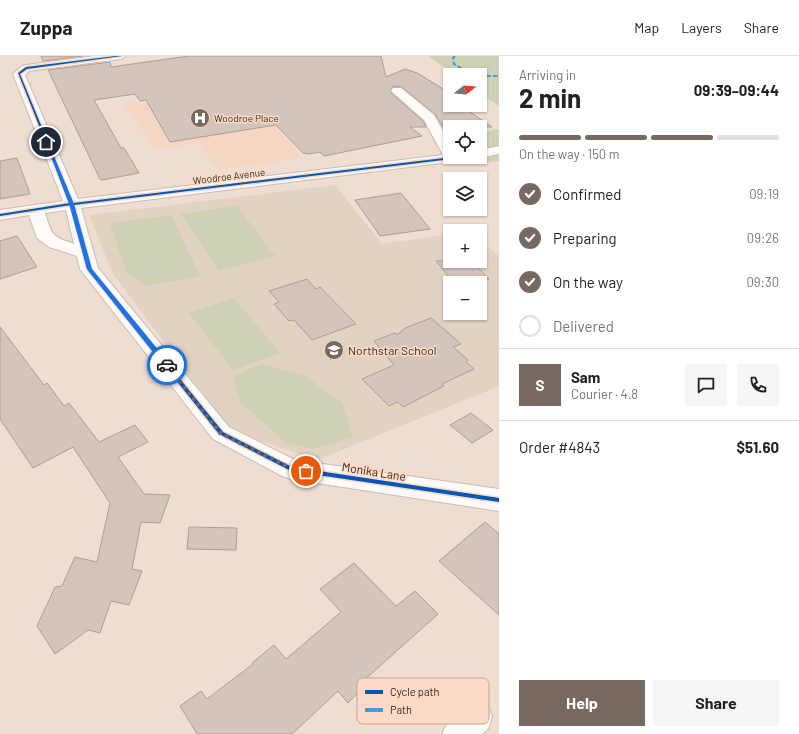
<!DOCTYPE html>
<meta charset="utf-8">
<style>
:root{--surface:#fff;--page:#f6f6f6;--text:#222;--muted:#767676;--line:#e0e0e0;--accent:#776960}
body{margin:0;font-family:Barlow,sans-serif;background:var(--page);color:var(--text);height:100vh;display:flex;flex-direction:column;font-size:15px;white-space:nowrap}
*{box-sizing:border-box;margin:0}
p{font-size:13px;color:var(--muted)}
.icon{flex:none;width:22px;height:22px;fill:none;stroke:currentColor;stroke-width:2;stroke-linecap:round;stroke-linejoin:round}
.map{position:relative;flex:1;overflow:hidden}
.details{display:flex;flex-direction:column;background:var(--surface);width:300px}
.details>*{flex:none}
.needle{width:26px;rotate:73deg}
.tools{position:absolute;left:443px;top:12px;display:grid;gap:8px}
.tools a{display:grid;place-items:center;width:44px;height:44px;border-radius:0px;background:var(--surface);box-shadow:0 1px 3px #0004;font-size:20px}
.pin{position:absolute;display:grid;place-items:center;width:34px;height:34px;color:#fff;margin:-17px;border:2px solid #fff;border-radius:50%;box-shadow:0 1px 4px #0007}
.courier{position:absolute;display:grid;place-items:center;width:40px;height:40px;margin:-20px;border:3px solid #1a73e8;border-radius:50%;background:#fff;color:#222;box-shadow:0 1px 5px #0007}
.summary em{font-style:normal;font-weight:700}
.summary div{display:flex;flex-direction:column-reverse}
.summary{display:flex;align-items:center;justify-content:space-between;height:68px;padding:0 20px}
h1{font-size:26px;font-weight:700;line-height:30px}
.bar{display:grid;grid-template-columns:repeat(4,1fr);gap:6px 4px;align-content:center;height:48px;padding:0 20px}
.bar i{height:5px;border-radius:3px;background:var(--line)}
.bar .on{background:var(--accent)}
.bar p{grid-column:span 4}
.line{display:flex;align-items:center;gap:10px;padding:0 20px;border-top:1px solid var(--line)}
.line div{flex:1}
.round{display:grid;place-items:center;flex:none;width:42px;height:42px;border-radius:0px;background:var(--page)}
ol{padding:0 20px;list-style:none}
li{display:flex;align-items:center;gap:12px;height:44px}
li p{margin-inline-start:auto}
li .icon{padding:4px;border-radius:50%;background:var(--accent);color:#fff;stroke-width:4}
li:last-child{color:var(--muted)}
li i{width:22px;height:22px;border:2px solid var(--line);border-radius:50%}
.primary-button{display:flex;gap:8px;margin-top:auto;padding:8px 20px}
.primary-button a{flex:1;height:46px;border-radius:0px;background:var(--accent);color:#fff;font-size:16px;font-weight:700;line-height:46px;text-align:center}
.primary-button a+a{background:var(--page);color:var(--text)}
header{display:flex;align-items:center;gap:24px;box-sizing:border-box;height:56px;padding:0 20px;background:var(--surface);border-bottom:1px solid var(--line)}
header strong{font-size:19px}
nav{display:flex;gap:22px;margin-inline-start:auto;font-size:14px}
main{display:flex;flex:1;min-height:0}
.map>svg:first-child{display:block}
.built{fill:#f4d6c3}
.education{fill:#e1d2c2;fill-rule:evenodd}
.green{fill:#cfd1b4}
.building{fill:#d3c5bc;stroke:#ac9e96}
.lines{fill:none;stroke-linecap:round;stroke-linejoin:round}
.minor-casing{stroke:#cabcb3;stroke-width:2}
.minor{fill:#fdfaf8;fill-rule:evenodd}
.quiet{stroke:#3e9ce0;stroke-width:2;stroke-dasharray:4.5 2;stroke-linecap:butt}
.cycleway-casing{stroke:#fcdac5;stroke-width:3}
.cycleway{fill:#0057b8;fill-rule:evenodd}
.route{fill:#1a73e8}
.done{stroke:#776960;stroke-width:4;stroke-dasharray:0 7.2}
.labels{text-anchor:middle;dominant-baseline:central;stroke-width:3;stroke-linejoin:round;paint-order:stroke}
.far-poi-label{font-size:10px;fill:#362a22;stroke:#fcdac5;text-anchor:start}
.far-street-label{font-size:10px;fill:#362a22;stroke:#fcdac5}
.poi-label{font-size:12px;fill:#362a22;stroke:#fcdac5;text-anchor:start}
.street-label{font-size:12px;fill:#362a22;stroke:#fcdac5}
.key{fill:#fcdac5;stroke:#c1a594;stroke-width:1}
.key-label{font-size:11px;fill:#362a22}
</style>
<header>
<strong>Zuppa</strong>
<nav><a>Map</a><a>Layers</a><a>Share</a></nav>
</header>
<main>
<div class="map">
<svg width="499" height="678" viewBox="0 0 499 678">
<rect width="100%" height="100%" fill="#efddd2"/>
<!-- built -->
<path class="built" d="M235,31L295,91L299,102L219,114L197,87L155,93L124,48Z"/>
<!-- education -->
<path class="education" d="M335,129L382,188L450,178V205H480V184L499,200V330L318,404L231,375L113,218L89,159ZM450,227H480V257H450Z"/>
<!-- green -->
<g class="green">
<path d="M428,0H499V50L480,37V19H455Z"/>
<path d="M499,73V105L482,107L479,101L480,77Z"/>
<path d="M237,150L275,200L219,215L181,158Z"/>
<path d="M171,159L200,220L146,230L126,216L110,167Z"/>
<path d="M234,242L280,297L233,314L189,257Z"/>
<path d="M262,308L305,320L342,347L353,381L313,393L285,386L241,347L233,320Z"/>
</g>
<!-- building -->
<g class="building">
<path d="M41,0H83L43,5Z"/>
<path d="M189,0H381L386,21L405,13L417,17L450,37V49H460L492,71H443L435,58L402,31L393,30L390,36L423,65L426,71H410L422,80L324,100L320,96L309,98L303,97L276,69L170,86L146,44L140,45L135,38L94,44L121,92H124L139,117L102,124L100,123L48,14L110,6L111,11Z"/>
<path d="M17,102L30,138L0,143V105Z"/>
<path d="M401,137L430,173L380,180L355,144Z"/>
<path d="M17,180L37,211L0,223V185Z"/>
<path d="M436,205H472L489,223L469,227H454Z"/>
<path d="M307,223L316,233L320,231L356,268L312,284L294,264L289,265L274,248L279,246L269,235Z"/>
<path d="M431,262L461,288L453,291L468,304L466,306L474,313L442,328L444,330L403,351L398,346L389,350L362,323L394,309L374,285L395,277L397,279L405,272Z"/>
<path d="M0,271L44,329L47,327L64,350L69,347L99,386L135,369L148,386L118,401L144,438L170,439L160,467L141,466L132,513L142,515L129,549L111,545L100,577L88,574L55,598L37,570L55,531L62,530L75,501L97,506L110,447L73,391L33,412L0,363Z"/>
<path d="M471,357L493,374L472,387L450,369Z"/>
<path d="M485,466L499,478V559L439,505Z"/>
<path d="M189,471L237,472L236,494L187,493Z"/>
<path d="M354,507L396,550L415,535L438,558L362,626L365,630L348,647L338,635L292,678H197L180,650L201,635L207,643L253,608L252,607L274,589L286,603L341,556L320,533Z"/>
</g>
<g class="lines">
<defs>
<g id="minor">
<path d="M95,0H126L121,3L29,15L25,19L78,143L443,99L424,64L391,35L393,32H401L434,59L450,87V101H467L465,104L81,152L98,212L229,371L295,404L499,433V455L291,423L282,420L213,383L83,217L80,213L77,200L49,191L37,182L29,159L0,164V154L63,145L13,18L22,10L26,9ZM66,154L74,188C51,180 52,179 45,157Z"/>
<path d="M499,90V98L480,102L475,101H480V94Z"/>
<path d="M476,645L488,649L492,661L488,673L482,678H442C449,662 460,651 476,645Z"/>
</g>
</defs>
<!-- minor casing -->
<use href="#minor" class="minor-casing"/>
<!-- minor -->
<use href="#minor" class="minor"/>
<!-- quiet -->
<g class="quiet">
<path d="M455,0L453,2L454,8L466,15L478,19"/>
<path d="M480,20H499"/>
</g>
<defs>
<path id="cycleway" d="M115,0H122L27,13L20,18L73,147L452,101H462L460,102L74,149L91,213L223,376L292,411L499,442V446L291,415L219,378L87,213L71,149L0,160V158L70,147L18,17L26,11Z"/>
</defs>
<!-- cycleway casing -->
<use href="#cycleway" class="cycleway-casing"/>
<!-- cycleway -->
<use href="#cycleway" class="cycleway"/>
</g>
<!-- route -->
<path class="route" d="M45,85L48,86L74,148L92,213L169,307V310H164L87,213L69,148Z"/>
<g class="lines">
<!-- done -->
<path class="done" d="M167,309L220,377L291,412L306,415"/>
</g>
<!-- icons -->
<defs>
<symbol id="hospital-disc" viewBox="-11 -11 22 22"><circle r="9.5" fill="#776960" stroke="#fcdac5"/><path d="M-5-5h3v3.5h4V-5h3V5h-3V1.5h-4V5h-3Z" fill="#fff"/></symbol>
<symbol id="school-disc" viewBox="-11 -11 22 22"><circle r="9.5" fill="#776960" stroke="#fcdac5"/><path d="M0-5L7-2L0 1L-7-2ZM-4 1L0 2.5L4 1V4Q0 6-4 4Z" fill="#fff"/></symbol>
</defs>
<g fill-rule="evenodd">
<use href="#hospital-disc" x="189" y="51" width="22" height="22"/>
<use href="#school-disc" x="323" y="283" width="22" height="22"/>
</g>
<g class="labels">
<!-- far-poi labels -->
<g class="far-poi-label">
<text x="214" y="62">Woodroe Place</text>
</g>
<!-- far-street labels -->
<g class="far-street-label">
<text transform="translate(229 120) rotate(-7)">Woodroe Avenue</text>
</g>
<!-- poi labels -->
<g class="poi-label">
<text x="348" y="294">Northstar School</text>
</g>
<!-- street labels -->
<g class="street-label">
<text transform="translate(374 415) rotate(9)">Monika Lane</text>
</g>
</g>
<!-- legend -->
<rect x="357" y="622" width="132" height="46" rx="6" class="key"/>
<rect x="365" y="634" width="18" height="4" fill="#0057b8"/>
<rect x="365" y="652" width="18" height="4" fill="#3e9ce0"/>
<g class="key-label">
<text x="390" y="640">Cycle path</text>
<text x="390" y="658">Path</text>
</g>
</svg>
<div class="tools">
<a><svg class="needle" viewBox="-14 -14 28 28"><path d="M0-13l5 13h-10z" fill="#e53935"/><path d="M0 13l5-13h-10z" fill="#767676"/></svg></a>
<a><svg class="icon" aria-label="locate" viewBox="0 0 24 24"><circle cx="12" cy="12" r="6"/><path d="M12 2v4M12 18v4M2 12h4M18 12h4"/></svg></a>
<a><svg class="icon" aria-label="layers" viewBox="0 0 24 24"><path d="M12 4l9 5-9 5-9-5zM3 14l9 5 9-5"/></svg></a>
<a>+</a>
<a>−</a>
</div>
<div class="pin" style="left:306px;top:415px;background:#ea580c"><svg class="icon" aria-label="bag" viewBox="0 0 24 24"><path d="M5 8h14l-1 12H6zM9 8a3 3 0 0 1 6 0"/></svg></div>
<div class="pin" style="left:46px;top:86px;background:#1f2937"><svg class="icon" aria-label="home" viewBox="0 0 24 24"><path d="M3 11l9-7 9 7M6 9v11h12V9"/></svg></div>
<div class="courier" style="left:167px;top:309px"><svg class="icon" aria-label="car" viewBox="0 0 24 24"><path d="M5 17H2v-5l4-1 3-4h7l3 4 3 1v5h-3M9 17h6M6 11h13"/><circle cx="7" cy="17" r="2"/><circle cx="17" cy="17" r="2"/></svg></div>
</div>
<section class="details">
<div class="summary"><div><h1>2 min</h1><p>Arriving in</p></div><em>09:39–09:44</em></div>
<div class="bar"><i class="on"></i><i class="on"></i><i class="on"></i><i></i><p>On the way · 150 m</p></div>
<ol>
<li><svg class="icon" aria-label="check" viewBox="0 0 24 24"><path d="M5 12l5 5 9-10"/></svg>Confirmed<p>09:19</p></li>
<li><svg class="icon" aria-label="check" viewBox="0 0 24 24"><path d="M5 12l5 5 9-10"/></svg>Preparing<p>09:26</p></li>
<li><svg class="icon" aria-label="check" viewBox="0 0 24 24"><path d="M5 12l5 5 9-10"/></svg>On the way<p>09:30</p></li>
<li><i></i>Delivered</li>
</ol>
<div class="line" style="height:72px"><b class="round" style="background:var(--accent);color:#fff">S</b><div><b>Sam</b><p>Courier · 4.8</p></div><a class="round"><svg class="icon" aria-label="chat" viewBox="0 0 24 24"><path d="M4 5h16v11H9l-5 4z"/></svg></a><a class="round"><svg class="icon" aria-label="phone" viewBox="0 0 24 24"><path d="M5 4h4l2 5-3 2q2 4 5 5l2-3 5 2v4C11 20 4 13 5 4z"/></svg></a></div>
<div class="line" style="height:52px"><div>Order #4843</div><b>$51.60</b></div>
<div class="primary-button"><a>Help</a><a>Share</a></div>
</section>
</main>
